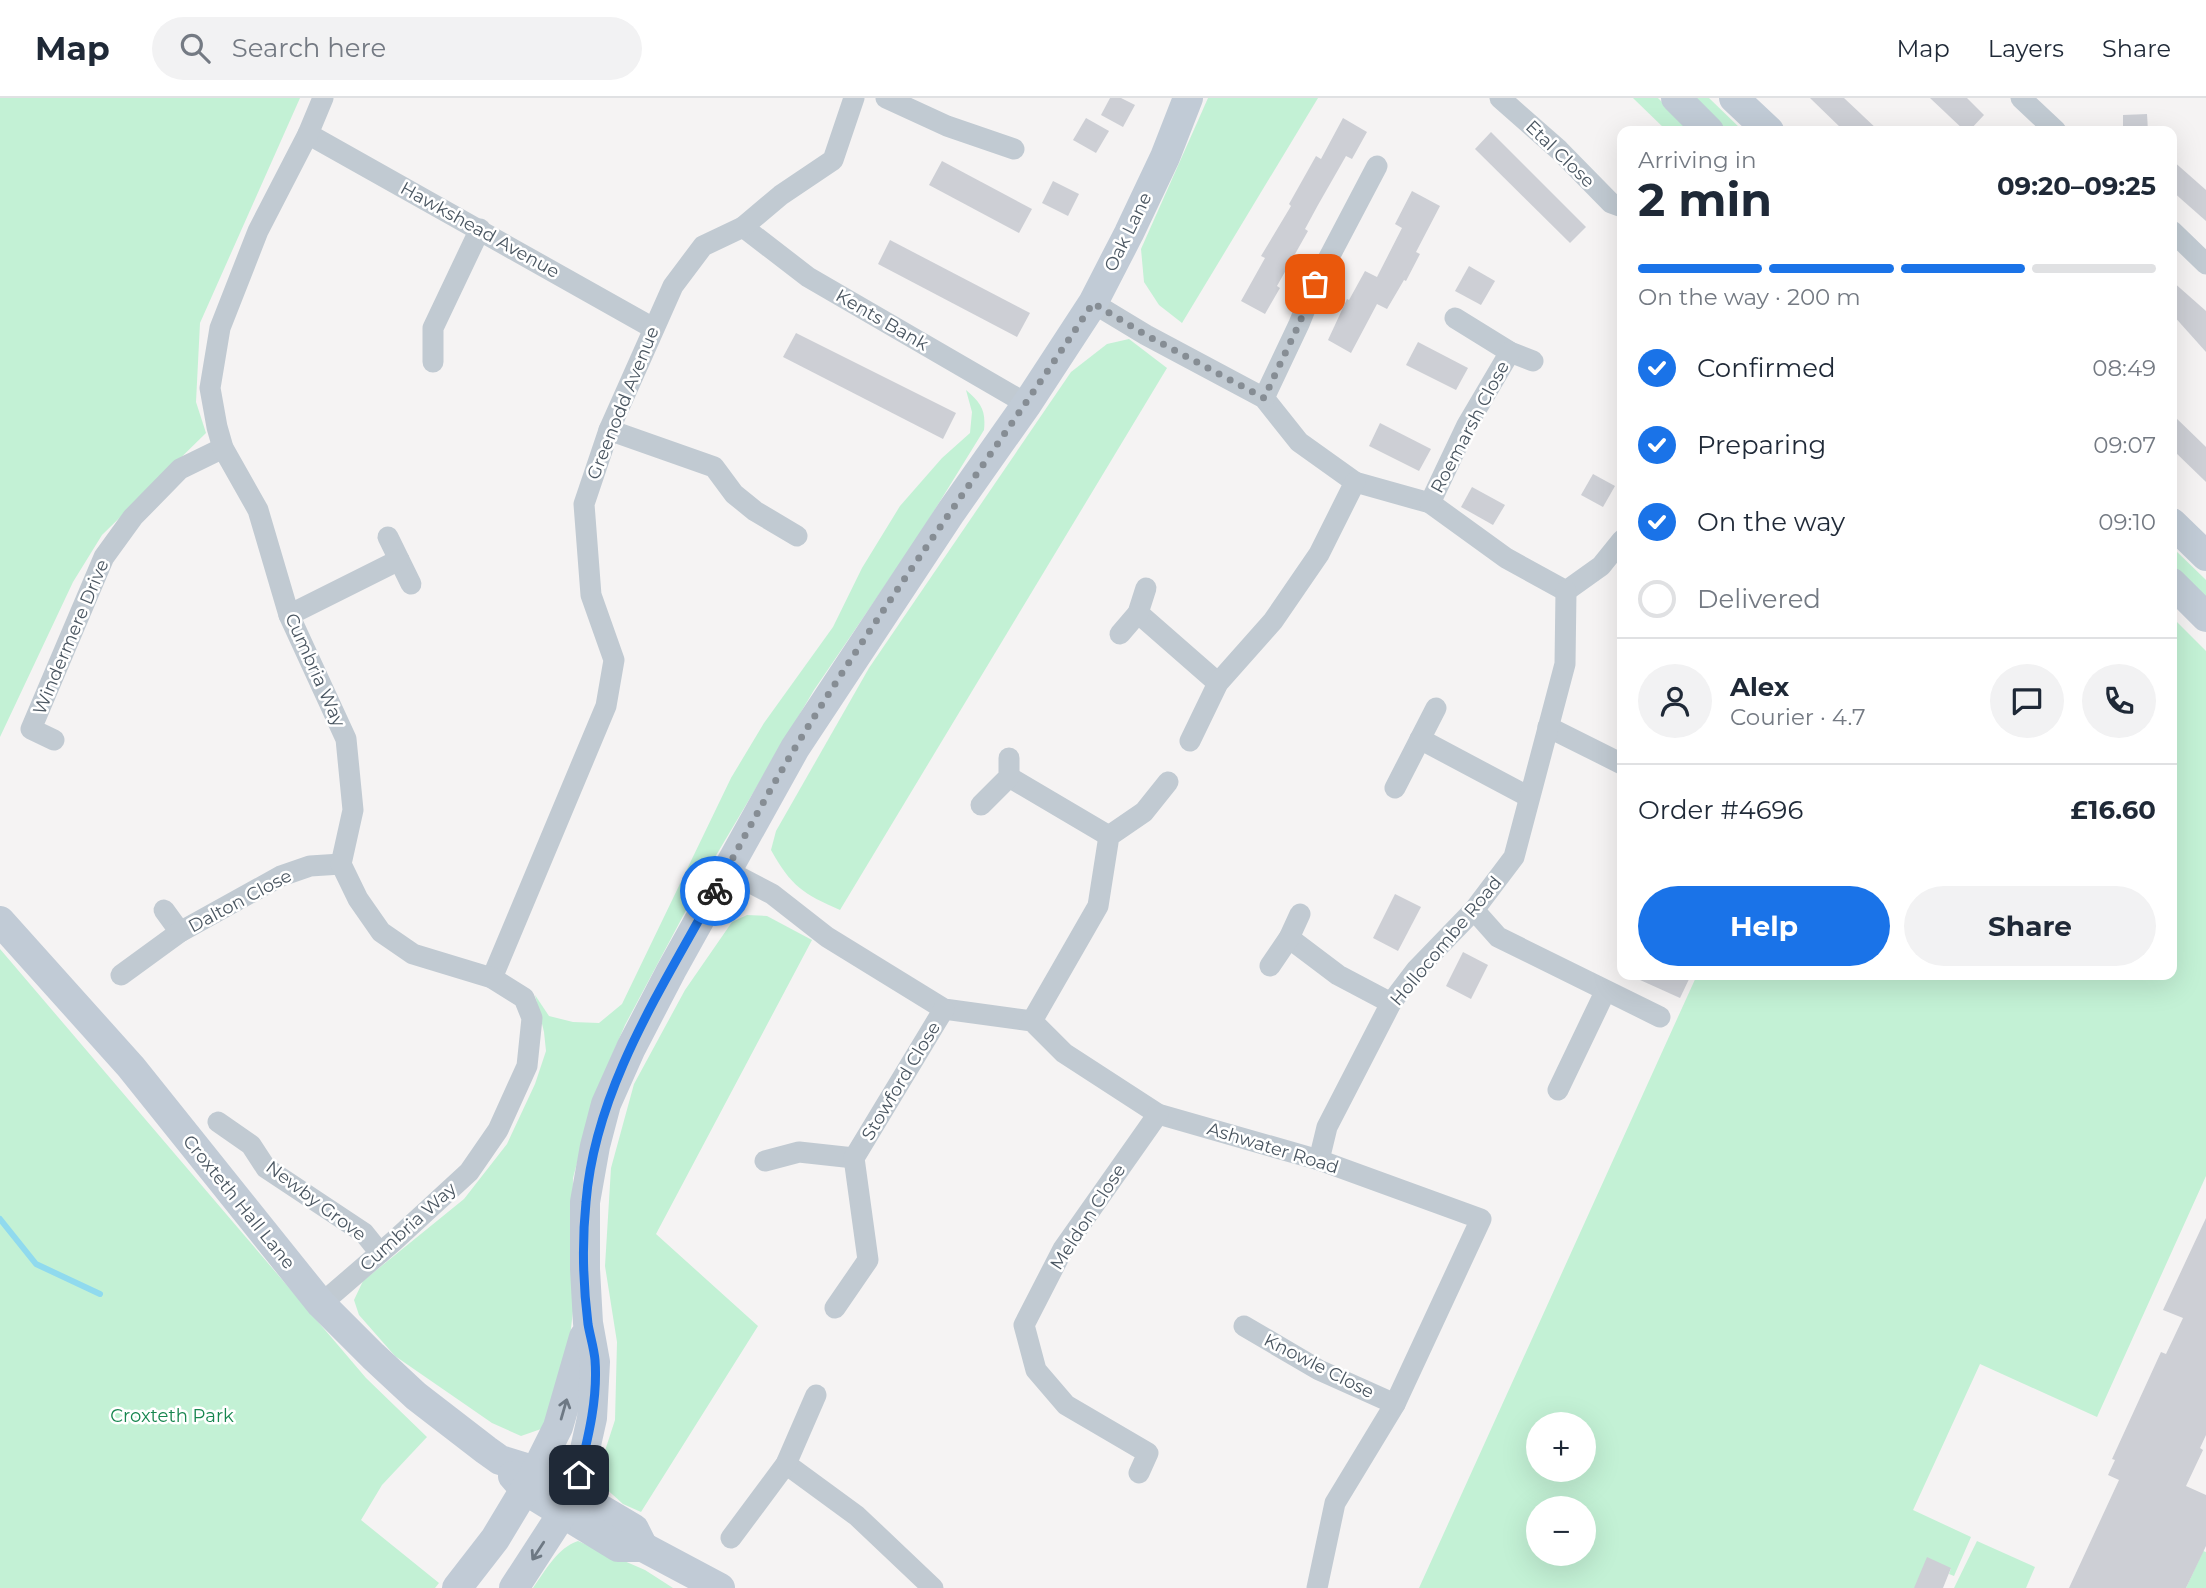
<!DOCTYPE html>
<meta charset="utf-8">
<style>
:root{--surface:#fff;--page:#f2f2f3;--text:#1f2937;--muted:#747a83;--line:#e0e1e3;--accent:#1a73e8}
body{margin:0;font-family:Montserrat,sans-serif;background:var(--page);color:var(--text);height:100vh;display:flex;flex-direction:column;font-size:26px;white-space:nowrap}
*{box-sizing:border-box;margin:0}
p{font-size:23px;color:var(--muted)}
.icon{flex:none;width:38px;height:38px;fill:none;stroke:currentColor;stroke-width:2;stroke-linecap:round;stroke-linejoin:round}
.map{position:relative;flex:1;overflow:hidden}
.sheet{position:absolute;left:1617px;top:28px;width:560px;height:854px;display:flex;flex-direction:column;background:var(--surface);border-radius:14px;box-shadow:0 7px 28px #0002}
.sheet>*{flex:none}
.fabs{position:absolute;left:1526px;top:1314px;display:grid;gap:14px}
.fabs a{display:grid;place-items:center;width:70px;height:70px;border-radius:50%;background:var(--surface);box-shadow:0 7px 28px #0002;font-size:35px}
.pin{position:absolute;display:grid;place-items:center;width:60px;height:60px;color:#fff;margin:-30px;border-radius:14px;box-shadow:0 4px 10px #0006}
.courier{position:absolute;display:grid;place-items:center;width:70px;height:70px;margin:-35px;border:5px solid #1a73e8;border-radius:50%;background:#fff;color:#222;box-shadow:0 2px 9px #0007}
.head em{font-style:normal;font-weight:700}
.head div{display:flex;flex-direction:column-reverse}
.head{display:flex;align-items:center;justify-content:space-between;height:119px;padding:0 21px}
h1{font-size:46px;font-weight:700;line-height:52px}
.bar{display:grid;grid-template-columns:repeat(4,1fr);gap:10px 7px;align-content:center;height:84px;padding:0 21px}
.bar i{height:9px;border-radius:5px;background:var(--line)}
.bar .selected{background:var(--accent)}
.bar p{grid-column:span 4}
.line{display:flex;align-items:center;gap:18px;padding:0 21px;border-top:2px solid var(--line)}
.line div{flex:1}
.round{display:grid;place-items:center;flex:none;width:74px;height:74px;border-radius:37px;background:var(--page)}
ol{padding:0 21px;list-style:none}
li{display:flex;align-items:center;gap:21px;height:77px}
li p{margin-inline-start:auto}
li .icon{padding:7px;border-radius:50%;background:var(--accent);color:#fff;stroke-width:4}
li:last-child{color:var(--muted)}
li i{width:38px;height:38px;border:4px solid var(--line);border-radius:50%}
.primary-button{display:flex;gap:14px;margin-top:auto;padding:14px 21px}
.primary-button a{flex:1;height:80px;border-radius:42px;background:var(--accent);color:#fff;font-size:28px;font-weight:700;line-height:80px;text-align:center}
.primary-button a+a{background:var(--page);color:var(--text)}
header{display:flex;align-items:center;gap:42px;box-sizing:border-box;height:98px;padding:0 35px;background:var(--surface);border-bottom:2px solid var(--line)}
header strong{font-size:33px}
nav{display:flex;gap:38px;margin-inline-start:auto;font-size:24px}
.search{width:490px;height:63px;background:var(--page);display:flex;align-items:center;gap:18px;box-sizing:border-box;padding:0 24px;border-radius:38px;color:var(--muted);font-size:26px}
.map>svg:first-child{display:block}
.green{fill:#c3f1d5;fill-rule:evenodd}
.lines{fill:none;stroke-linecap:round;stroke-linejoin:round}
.stream{stroke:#90daee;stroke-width:6}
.building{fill:#cdcfd5}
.street{stroke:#c1cad2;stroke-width:21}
.secondary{stroke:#c1cbd6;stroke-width:30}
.oneway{stroke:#6e7984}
.done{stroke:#868d94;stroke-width:7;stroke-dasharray:0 12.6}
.route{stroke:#1a73e8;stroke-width:9}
.labels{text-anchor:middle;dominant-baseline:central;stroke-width:5;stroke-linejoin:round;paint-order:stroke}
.street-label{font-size:18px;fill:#4a5661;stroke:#fff}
.park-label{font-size:18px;fill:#17864f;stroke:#fff}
</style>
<header>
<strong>Map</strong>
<div class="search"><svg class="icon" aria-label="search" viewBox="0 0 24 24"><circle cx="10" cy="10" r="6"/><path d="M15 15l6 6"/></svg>Search here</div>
<nav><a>Map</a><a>Layers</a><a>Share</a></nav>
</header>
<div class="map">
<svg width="2206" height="1490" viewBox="0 0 2206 1490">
<rect width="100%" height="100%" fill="#f5f3f3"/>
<!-- green -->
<g class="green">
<path d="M0,0H300L200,225L196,304L206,335L102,437L73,484L0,639Z"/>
<path d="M1208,0H1318L1182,225L1159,207L1144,184L1141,151Z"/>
<path d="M1633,0H1658L1682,24L1685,33H1667Z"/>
<path d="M1692,0H1709L1743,33H1725Z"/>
<path d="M1129,241L1167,270L840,812C803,796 791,788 771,752L776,733L869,570L1071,274L1107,246Z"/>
<path d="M966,292C981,305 986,312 984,332L918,439L814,592L708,771L625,927L595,997L573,1080L572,1139L575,1196L567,1264L555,1309L541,1331L521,1338L492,1325L395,1258L359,1217L354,1202L363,1183L464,1101L507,1046L535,986L546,953L544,934L535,897L549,918L573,924L599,925L622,906L731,680L764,625L833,529L862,470L900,408L942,360L970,335L972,314Z"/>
<path d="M2172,449L2206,482V508L2172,474Z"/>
<path d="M2172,519L2206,553V1078L2097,1319L1980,1266L1913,1412L1971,1439L1954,1478L1949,1476L1951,1470L1914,1490H1419L1697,877H2172ZM1538,1326H1584V1372H1538ZM1538,1410H1584V1456H1538Z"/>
<path d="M747,817L767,818L812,842L656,1136L758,1228L641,1414L623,1406L602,1387L601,1365L615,1322L617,1244L605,1168L611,1070L634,986L685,892L732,824Z"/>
<path d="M0,851L366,1280L427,1339L382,1387L361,1422L439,1485L435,1490H0Z"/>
<path d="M578,1443L645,1472L673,1490H533C546,1472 557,1450 578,1443Z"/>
<path d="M1977,1443L2035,1469L2026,1490H1954Z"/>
<path d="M2203,1453L2206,1454V1490H2186Z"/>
</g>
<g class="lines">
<!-- stream -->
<path class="stream" d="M0,1121L36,1166L100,1196"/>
</g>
<!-- building -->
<g class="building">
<path d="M1110,0H1121L1135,7L1123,29L1101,17Z"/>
<path d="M1810,0H1844L1879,33H1844Z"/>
<path d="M1930,0H1967L1984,17L1969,33H1965Z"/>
<path d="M2147,16L2148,33H2123V17Z"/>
<path d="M1086,20L1109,33L1096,55L1073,42Z"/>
<path d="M1343,20L1367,34L1352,61L1346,58L1318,107L1305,131L1308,133L1277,188L1280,190L1265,216L1241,203L1265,160L1261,158L1291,108L1289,106L1316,58L1321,61Z"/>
<path d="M1491,34L1586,129L1570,145L1475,51Z"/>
<path d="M2172,62L2206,92V123L2172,93Z"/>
<path d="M942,63L1032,111L1019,135L929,87Z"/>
<path d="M1053,83L1079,96L1068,118L1042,105Z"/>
<path d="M1412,93L1440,108L1416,154L1420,156L1406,183L1404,182L1387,211L1377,206L1351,255L1328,242L1347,201L1349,202L1365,173L1377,179L1402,130L1395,126Z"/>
<path d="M890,142L1030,215L1017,239L878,166Z"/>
<path d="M1469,168L1495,183L1481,207L1455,193Z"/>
<path d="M2172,183L2206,213V254L2172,216Z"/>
<path d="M796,235L956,315L943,341L783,259Z"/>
<path d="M1418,244L1468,270L1456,292L1406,267Z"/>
<path d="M2172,316L2206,349V384L2172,351Z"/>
<path d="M1380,325L1431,351L1419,373L1369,348Z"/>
<path d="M1593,376L1615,388L1603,409L1581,397Z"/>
<path d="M1472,389L1505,407L1493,427L1461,409Z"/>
<path d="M1395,796L1421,809L1398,853L1373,840Z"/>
<path d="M1463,854L1488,867L1471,901L1446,888Z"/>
<path d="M1629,877H1691L1680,900Z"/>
<path d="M2206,1120V1337L2200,1350L2203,1352L2186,1388L2206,1397V1448L2186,1490H2069L2119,1382L2108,1377L2115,1362L2112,1361L2161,1254L2166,1256L2183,1220L2163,1212Z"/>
<path d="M1927,1459L1951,1470L1943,1490H1914Z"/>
</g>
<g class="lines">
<!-- street -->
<g class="street">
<path d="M886,0L947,28L1014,51"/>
<path d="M1500,0L1559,52L1611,105L1622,109"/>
<path d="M2021,0L2056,33"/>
<path d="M308,36L653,230"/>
<path d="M743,129L808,179L1027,306"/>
<path d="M2172,133L2206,166"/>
<path d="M1093,205L1146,237L1264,300L1299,344L1355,384L1430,405L1506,460L1566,493L1601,468L1622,442"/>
<path d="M1455,220L1510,254L1533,263"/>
<path d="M433,264V230L480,131"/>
<path d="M1264,300L1299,226L1315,186L1377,68"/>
<path d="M609,332L714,369L734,396L755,413L797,438"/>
<path d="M1430,405L1467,327L1510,254"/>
<path d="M388,439L411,486"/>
<path d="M1138,515L1218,585"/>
<path d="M289,517L399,462"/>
<path d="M1120,536L1138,515L1146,490"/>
<path d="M1548,629L1622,666"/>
<path d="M1420,641L1529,699"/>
<path d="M54,642L31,631L104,459L133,419L180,371L223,350"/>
<path d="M1190,643L1218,585L1273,523L1319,456L1355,384"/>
<path d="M1009,679L1109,738"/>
<path d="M1395,690L1436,610"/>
<path d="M981,707L1009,679V660"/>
<path d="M726,772L772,796L827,839L944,911L1032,923L1064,955L1158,1016L1319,1062L1481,1121L1395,1306L1335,1405L1317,1490"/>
<path d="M164,812L180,834"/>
<path d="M1474,812L1498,839L1660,919"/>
<path d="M1289,840L1338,877L1391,905"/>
<path d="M1270,868L1289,840L1300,816"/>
<path d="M121,877L180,834L281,778L310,768L341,766"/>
<path d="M492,880L606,608L614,562L591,497L584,406L609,332L673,188L703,148L743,129L781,97L833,62L854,0"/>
<path d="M1032,923L1098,808L1109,738L1144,714L1168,684"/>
<path d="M1558,992L1605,894"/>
<path d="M218,1024L251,1047L266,1070L364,1135L380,1155"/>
<path d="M1319,1062L1327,1029L1391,905L1416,872L1474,812L1514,759L1565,566L1566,493"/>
<path d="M765,1063L799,1054L854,1060"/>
<path d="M321,1206L394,1143L469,1074L498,1032L527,968L532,920L524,900L492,880L413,856L381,834L358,801L341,766L353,712L346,641L289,517L258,412L223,350L217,329L210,290L220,230L258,133L308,36L323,0"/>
<path d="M835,1210L868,1162L854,1060L944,911"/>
<path d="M1244,1228L1319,1272L1395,1306"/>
<path d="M786,1366L857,1418L933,1490"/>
<path d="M1139,1375L1148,1355L1066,1307L1036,1272L1024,1227L1063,1151L1158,1016"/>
<path d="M731,1440L786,1366L816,1297"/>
</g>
<!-- secondary -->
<g class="secondary">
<path d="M1676,0L1709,33"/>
<path d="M1734,0L1769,33"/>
<path d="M2172,425L2206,458"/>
<path d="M2172,485L2206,519"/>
<path d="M0,823L131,969L321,1206L373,1258L416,1298L486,1352L500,1362L536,1373L634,1431L643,1449"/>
<path d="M513,1378L525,1392L618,1449H643L720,1490"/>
<path d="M457,1490L495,1441L536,1373L558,1329L584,1239"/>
<path d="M514,1490L575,1396L592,1320L595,1264L588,1225L585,1171V1104L595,1048L606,1006L631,950L671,873L795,650L951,414L1027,306L1093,205L1129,135L1165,59L1188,0"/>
</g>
</g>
<!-- one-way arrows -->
<defs><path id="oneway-shaft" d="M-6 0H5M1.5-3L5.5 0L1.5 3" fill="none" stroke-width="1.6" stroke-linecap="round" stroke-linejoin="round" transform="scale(1.75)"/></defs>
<g class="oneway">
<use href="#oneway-shaft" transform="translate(564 1311) rotate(-74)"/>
<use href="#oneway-shaft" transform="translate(538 1453) rotate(123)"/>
</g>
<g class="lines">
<!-- done -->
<path class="done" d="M715,793C741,745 767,696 795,650C888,497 995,354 1093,205L1146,237L1264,300L1299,226L1315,186"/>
<!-- route -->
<path class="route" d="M579,1377C588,1340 598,1301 595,1262C594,1250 590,1238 588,1226C583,1186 582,1143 586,1104C595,991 662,890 715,793"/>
</g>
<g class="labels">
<!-- street labels -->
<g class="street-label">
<text transform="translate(1560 56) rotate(44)">Etal Close</text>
<text transform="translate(480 132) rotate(29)">Hawkshead Avenue</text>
<text transform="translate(1128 134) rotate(-64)">Oak Lane</text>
<text transform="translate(882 222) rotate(30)">Kents Bank</text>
<text transform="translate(623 305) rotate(-68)">Greenodd Avenue</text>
<text transform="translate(1470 329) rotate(-62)">Roemarsh Close</text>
<text transform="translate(71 539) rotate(-67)">Windermere Drive</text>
<text transform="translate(315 572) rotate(66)">Cumbria Way</text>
<text transform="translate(240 803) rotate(-28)">Dalton Close</text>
<text transform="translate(1446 843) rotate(-50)">Hollocombe Road</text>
<text transform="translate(901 983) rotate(-59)">Stowford Close</text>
<text transform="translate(1273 1050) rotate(17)">Ashwater Road</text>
<text transform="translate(316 1103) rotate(37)">Newby Grove</text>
<text transform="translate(239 1104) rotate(51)">Croxteth Hall Lane</text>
<text transform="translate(1088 1119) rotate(-57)">Meldon Close</text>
<text transform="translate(408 1129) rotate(-42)">Cumbria Way</text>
<text transform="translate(1319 1268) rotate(27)">Knowle Close</text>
</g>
<!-- park labels -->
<g class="park-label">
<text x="172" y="1318">Croxteth Park</text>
</g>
</g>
</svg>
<div class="fabs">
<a>+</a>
<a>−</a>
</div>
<div class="pin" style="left:1315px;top:186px;background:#ea580c"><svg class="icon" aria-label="bag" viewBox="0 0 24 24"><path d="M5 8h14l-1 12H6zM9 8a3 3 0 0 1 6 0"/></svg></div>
<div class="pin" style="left:579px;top:1377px;background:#1f2937"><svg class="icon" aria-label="home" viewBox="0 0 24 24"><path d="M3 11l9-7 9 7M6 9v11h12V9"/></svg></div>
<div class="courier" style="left:715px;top:793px"><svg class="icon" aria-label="bike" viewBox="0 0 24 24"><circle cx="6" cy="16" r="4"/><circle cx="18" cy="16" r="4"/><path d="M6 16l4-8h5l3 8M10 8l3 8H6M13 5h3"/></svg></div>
<section class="sheet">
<div class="head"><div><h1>2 min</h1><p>Arriving in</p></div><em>09:20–09:25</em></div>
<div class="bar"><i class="selected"></i><i class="selected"></i><i class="selected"></i><i></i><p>On the way · 200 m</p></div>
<ol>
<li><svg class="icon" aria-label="check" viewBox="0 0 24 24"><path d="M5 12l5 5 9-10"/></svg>Confirmed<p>08:49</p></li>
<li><svg class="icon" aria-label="check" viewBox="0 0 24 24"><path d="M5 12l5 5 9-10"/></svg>Preparing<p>09:07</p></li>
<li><svg class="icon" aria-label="check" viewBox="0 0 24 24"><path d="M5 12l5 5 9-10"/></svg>On the way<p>09:10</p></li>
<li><i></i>Delivered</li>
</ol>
<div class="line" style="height:126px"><a class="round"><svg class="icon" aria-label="person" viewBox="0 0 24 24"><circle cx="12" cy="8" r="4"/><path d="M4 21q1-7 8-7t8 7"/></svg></a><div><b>Alex</b><p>Courier · 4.7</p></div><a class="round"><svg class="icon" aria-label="chat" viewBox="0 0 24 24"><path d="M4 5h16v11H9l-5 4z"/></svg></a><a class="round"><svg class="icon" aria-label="phone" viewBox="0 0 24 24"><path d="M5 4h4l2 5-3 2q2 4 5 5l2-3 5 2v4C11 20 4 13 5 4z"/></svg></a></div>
<div class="line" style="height:91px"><div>Order #4696</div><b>£16.60</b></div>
<div class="primary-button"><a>Help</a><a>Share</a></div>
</section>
</div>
